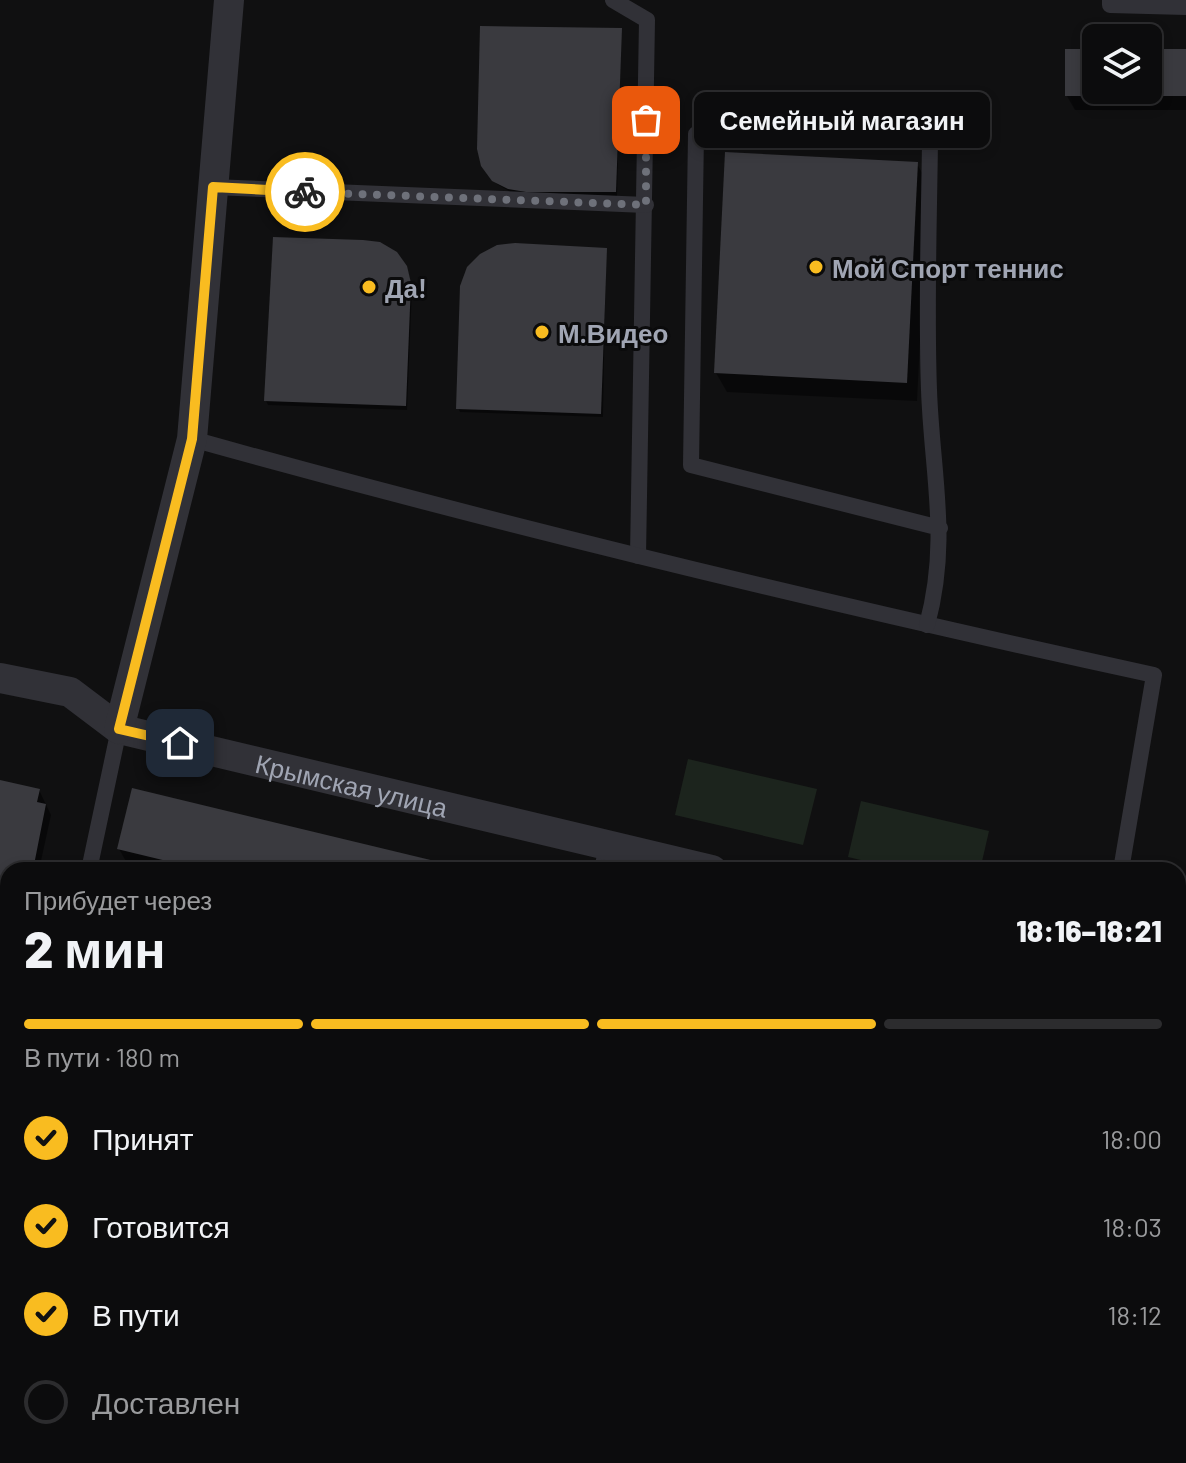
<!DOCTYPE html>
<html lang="ru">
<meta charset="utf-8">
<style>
:root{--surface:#0c0c0d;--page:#151516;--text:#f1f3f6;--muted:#9a9b9d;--line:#2c2c2e;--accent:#f9bc20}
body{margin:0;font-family:Barlow,sans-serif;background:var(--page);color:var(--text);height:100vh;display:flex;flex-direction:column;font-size:30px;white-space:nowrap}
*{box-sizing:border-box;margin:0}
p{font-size:26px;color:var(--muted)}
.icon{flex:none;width:44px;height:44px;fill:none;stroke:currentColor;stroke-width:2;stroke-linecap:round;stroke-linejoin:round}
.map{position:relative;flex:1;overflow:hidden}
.side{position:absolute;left:0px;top:862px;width:1186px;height:602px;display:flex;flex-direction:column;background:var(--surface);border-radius:24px 24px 0 0;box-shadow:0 4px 12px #0003,0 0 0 2px var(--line)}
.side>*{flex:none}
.buttons{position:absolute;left:1082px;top:24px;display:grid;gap:16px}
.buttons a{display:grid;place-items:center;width:80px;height:80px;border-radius:12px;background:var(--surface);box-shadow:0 4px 12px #0003,0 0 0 2px var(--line);font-size:40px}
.pin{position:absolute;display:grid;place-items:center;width:68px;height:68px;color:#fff;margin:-34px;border-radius:16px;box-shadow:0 4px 12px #0006}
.courier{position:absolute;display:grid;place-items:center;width:80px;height:80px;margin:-40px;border:6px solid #f9bc20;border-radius:50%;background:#fff;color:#222;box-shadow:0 2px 10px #0007}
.bubble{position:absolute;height:56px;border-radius:12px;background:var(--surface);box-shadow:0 4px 12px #0003,0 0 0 2px var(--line);font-size:26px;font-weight:800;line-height:56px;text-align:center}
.overview em{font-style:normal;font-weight:800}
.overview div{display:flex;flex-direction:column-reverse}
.overview{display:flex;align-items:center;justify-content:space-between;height:136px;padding:0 24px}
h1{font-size:52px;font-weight:800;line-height:60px}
.bar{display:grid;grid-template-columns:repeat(4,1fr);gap:12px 8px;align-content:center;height:96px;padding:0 24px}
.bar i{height:10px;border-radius:6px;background:var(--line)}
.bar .selected{background:var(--accent)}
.bar p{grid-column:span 4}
ol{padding:0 24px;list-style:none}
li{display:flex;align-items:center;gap:24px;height:88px}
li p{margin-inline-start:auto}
li .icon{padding:8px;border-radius:50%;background:var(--accent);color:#111;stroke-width:4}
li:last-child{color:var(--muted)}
li i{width:44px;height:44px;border:4px solid var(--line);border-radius:50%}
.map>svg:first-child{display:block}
.green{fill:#1c241d}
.shadow{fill:#0007}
.building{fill:#3a3a3f}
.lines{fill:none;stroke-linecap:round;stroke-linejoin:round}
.service{stroke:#313137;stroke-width:16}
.minor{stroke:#313137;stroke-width:30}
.done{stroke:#6e717a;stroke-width:8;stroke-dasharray:0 14.4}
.route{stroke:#f9bc20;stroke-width:10}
.poi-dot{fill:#f9bc20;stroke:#0b0b0c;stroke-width:3}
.labels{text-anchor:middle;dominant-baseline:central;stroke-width:6;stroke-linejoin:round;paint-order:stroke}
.poi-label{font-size:26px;font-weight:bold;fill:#a0a5b3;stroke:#0b0b0c;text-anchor:start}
.street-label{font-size:26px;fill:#a0a5b3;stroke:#0b0b0c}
</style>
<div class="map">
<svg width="1186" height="1463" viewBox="0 0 1186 1463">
<rect width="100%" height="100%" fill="#101011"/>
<!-- green -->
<g class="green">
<path d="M688,759L817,789L803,845L675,815Z"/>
<path d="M861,801L989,831L980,870H903L848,857Z"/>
<path d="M0,943L8,945V1015L0,1013Z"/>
<path d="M0,1034L8,1036V1064L0,1103Z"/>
<path d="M0,1125L8,1127V1217L0,1253Z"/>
<path d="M8,1274V1408L0,1406V1308Z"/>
<path d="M972,1456H1060L1058,1463H970Z"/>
</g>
<!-- shadow -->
<g class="shadow">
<path d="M621,30L617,196L512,193L497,184L486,170Z"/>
<path d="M1096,51V90H1148V51H1186V110H1075L1067,96Z"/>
<path d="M917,164L928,183L917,401L727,392L716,373Z"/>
<path d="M606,250L603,417L460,412L458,408Z"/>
<path d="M408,272L412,289L407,410L268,405L266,401Z"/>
<path d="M0,782L39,790L51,815L39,870H8V913L0,911Z"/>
<path d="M119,849L464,870H131Z"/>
<path d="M256,1456H357L344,1460L345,1463H258Z"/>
<path d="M429,1456H605L609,1463H433Z"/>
<path d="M816,1456H919L917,1463H815Z"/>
</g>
<!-- building -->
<g class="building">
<path d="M480,26L622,28L616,192H526L508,189L492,181L481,166L477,149Z"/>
<path d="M1065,49H1096V90H1148V49H1186V96H1065Z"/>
<path d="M725,152L918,162L907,383L714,373Z"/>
<path d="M273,237L363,240L380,242L397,252L407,266L411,283L406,406L264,401Z"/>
<path d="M515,243L607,248L601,414L456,409L460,286L467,267L480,254L497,245Z"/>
<path d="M0,780L40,789L37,802L46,804L33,870H8V906L0,904Z"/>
<path d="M132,788L468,869V870H204L117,849Z"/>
<path d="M1186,1210V1463H1114L1115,1456H1178V1215Z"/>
<path d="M254,1456H339L341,1463H256Z"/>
<path d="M437,1456H604L606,1463H439Z"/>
<path d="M814,1456H882L880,1463H813Z"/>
</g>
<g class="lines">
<!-- service -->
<g class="service">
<path d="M613,0L647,20L638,556"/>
<path d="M1110,0V5L1186,7"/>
<path d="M213,187L646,205"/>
<path d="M192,439C511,528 832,605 1154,675L1121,870"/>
<path d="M927,625C950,540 932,475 929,390C926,308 929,224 930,141L696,134L691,465L940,528"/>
<path d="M89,870L119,729"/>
<path d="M602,870L607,845"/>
<path d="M222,1456L224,1463"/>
<path d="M636,1456L639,1463"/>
<path d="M767,1463L769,1456"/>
</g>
<!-- minor -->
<g class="minor">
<path id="s1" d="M0,678L70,692L119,729L712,870"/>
<path d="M119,729L192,439L229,0"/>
<path d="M1178,1034L1186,1048"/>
<path d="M1178,1139L1186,1107"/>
<path d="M922,1463L924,1456"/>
<path d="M1095,1463L1097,1456"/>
</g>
</g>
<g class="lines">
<!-- done -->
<path class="done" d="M305,192L646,205V120"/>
<!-- route -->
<path class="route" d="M180,743L119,729L192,439L213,187L305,192"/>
</g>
<!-- markers -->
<g class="poi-dot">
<circle cx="816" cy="267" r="8"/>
<circle cx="369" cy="287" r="8"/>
<circle cx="542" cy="332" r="8"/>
</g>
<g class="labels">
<!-- poi labels -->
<g class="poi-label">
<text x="832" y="267">Мой Спорт теннис</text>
<text x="385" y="287">Да!</text>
<text x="558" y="332">М.Видео</text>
</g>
<!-- street labels -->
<g class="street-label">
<text stroke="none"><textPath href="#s1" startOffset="372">Крымская улица</textPath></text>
</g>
</g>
</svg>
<div class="buttons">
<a><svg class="icon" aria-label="layers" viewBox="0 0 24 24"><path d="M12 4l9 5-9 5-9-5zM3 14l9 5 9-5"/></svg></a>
</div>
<div class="pin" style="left:646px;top:120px;background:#ea580c"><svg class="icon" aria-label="bag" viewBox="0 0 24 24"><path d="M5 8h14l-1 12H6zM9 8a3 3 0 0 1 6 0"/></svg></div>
<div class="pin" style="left:180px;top:743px;background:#1f2937"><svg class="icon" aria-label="home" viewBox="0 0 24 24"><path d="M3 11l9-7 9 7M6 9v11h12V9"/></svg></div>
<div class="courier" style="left:305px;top:192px"><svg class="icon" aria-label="bike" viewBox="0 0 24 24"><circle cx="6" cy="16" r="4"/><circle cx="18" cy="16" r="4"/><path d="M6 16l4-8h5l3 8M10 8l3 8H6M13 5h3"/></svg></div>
<div class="bubble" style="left:694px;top:92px;width:296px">Семейный магазин</div>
<section class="side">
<div class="overview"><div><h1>2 мин</h1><p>Прибудет через</p></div><em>18:16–18:21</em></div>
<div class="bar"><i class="selected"></i><i class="selected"></i><i class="selected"></i><i></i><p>В пути · 180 m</p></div>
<ol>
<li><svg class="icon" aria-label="check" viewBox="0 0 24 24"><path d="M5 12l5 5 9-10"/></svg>Принят<p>18:00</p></li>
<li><svg class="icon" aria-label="check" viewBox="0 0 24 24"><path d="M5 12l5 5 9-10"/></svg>Готовится<p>18:03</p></li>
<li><svg class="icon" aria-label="check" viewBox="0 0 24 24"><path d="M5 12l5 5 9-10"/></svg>В пути<p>18:12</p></li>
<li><i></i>Доставлен</li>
</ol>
</section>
</div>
